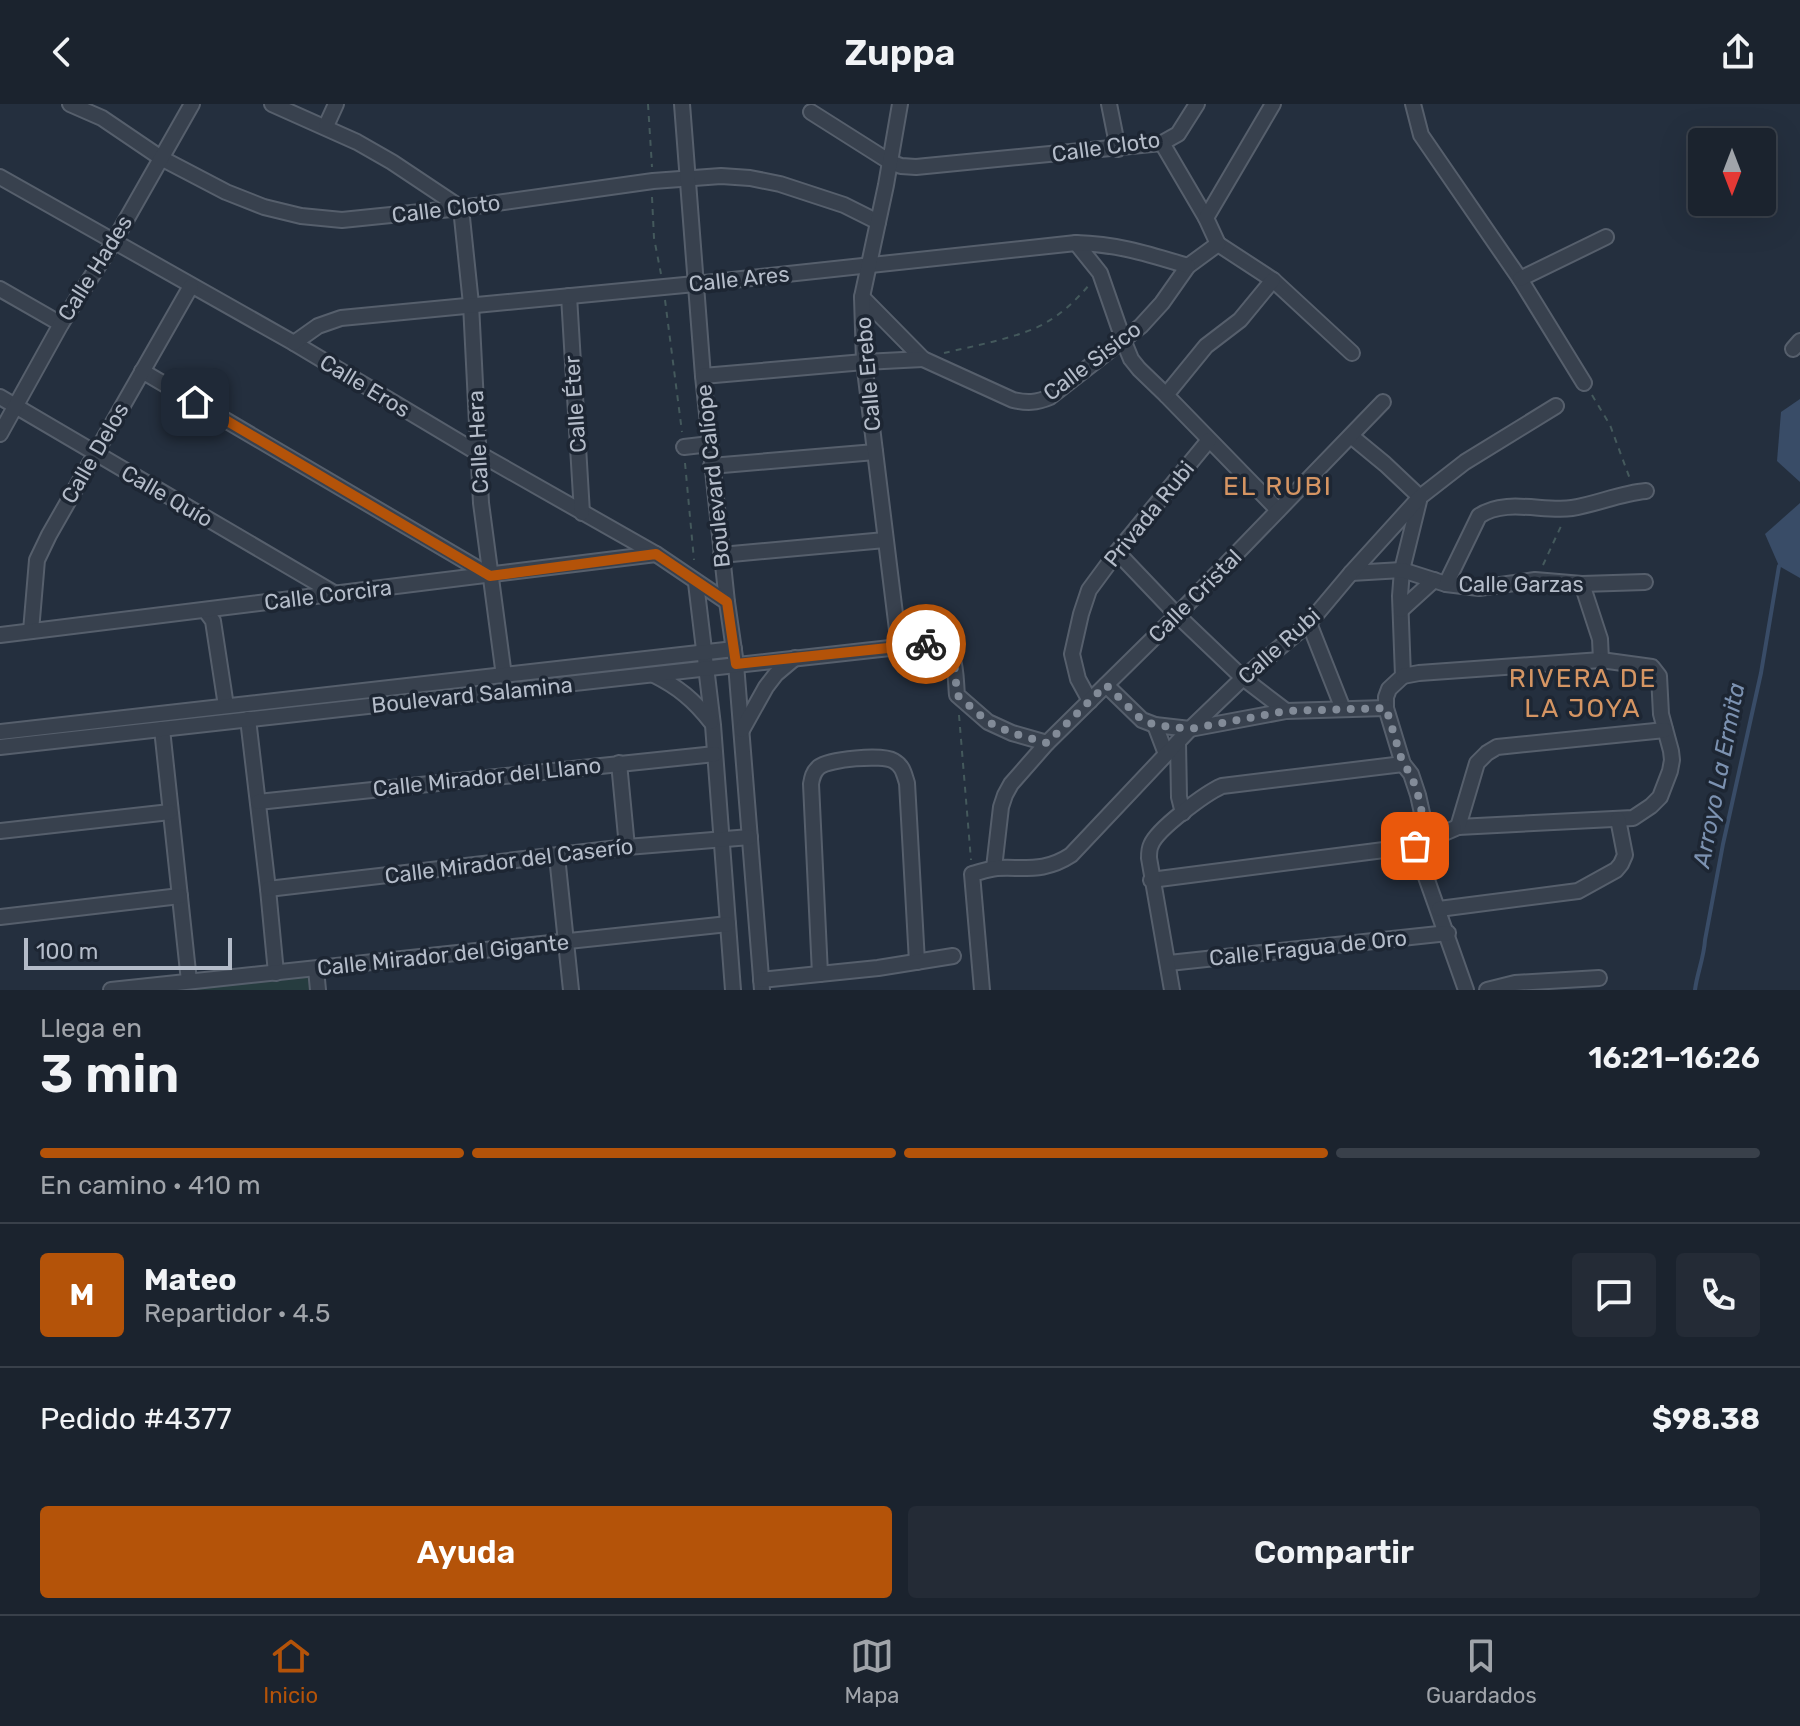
<!DOCTYPE html>
<html lang="es">
<meta charset="utf-8">
<style>
:root{--surface:#1b232e;--page:#242b36;--text:#f1f3f6;--muted:#a0a4aa;--line:#39404a;--accent:#b45309}
body{margin:0;font-family:Rubik,sans-serif;background:var(--page);color:var(--text);height:100vh;display:flex;flex-direction:column;font-size:30px;white-space:nowrap}
*{box-sizing:border-box;margin:0}
p{font-size:26px;color:var(--muted)}
.icon{flex:none;width:44px;height:44px;fill:none;stroke:currentColor;stroke-width:2;stroke-linecap:round;stroke-linejoin:round}
.map{position:relative;height:886px;overflow:hidden}
.side{display:flex;flex-direction:column;background:var(--surface);flex:1}
.side>*{flex:none}
.needle{width:52px;rotate:180deg}
.controls{position:absolute;left:1688px;top:24px;display:grid;gap:16px}
.controls a{display:grid;place-items:center;width:88px;height:88px;border-radius:8px;background:var(--surface);box-shadow:0 8px 32px #0002,0 0 0 2px var(--line);font-size:40px}
.scale{position:absolute;left:24px;bottom:20px;width:208px;box-sizing:border-box;padding-left:8px;border:4px solid #b4bcc9;border-top:0;font-size:22px;line-height:28px;white-space:nowrap;color:#b4bcc9;-webkit-text-stroke:6px #1d2633;paint-order:stroke}
.pin{position:absolute;display:grid;place-items:center;width:68px;height:68px;color:#fff;margin:-34px;border-radius:16px;box-shadow:0 4px 12px #0006}
.courier{position:absolute;display:grid;place-items:center;width:80px;height:80px;margin:-40px;border:6px solid #b45309;border-radius:50%;background:#fff;color:#222;box-shadow:0 2px 10px #0007}
.head em{font-style:normal;font-weight:600}
.head div{display:flex;flex-direction:column-reverse}
.head{display:flex;align-items:center;justify-content:space-between;height:136px;padding:0 40px}
h1{font-size:52px;font-weight:600;line-height:60px}
.bar{display:grid;grid-template-columns:repeat(4,1fr);gap:12px 8px;align-content:center;height:96px;padding:0 40px}
.bar i{height:10px;border-radius:6px;background:var(--line)}
.bar .active{background:var(--accent)}
.bar p{grid-column:span 4}
.line{display:flex;align-items:center;gap:20px;padding:0 40px;border-top:2px solid var(--line)}
.line div{flex:1}
.round{display:grid;place-items:center;flex:none;width:84px;height:84px;border-radius:8px;background:var(--page)}
.primary-button{display:flex;gap:16px;margin-top:auto;padding:16px 40px}
.primary-button a{flex:1;height:92px;border-radius:8px;background:var(--accent);color:#fff;font-size:32px;font-weight:600;line-height:92px;text-align:center}
.primary-button a+a{background:var(--page);color:var(--text)}
header{display:flex;justify-content:space-between;align-items:center;height:104px;padding:0 40px;background:var(--surface);font-size:36px;font-weight:600}
.menu{display:flex;justify-content:space-around;align-items:center;height:112px;border-top:2px solid var(--line);background:var(--surface);font-size:22px;color:var(--muted)}
.menu a{display:grid;justify-items:center;gap:4px}
.menu .active{color:var(--accent)}
.map>svg:first-child{display:block}
.green{fill:#263c3f}
.water{fill:#394c67}
.lines{fill:none;stroke-linecap:round;stroke-linejoin:round}
.stream{stroke:#394c67;stroke-width:4}
.minor-casing{stroke:#565f6c;stroke-width:18}
.path{stroke:#44595c;stroke-width:2;stroke-dasharray:6 6;stroke-linecap:butt}
.minor{stroke:#38414e;stroke-width:14}
.done{stroke:#828b98;stroke-width:8;stroke-dasharray:0 14.4}
.route{stroke:#b45309;stroke-width:10}
.labels{text-anchor:middle;dominant-baseline:central;stroke-width:7;stroke-linejoin:round;paint-order:stroke}
.street-label{font-size:22px;fill:#b4bcc9;stroke:#1d2633}
.water-label{font-size:24px;font-style:italic;fill:#7c92b1;stroke:#1d2633}
.quarter-label{font-size:26px;letter-spacing:2px;fill:#d59563;stroke:#1d2633}
</style>
<header><svg class="icon" aria-label="back" viewBox="0 0 24 24"><path d="M15 5l-7 7 7 7"/></svg>Zuppa<svg class="icon" aria-label="share" viewBox="0 0 24 24"><path d="M12 15V3M7 8l5-5 5 5M5 13v7h14v-7"/></svg></header>
<div class="map">
<svg width="1800" height="886" viewBox="0 0 1800 886">
<rect width="100%" height="100%" fill="#242f3e"/>
<!-- green -->
<path class="green" d="M312,863L315,886H144Z"/>
<!-- water -->
<g class="water">
<path d="M1800,295V378L1777,357L1781,308Z"/>
<path d="M1800,399V474L1779,462L1765,430Z"/>
</g>
<g class="lines">
<!-- stream -->
<path class="stream" d="M1695,886C1697,869 1704,854 1705,836L1723,740L1761,569L1779,462"/>
<defs>
<g id="minor">
<path d="M70,0L102,14L161,54L226,88L264,103L301,112L342,116L381,112L461,104L653,77L721,72L750,74L780,80L844,101L878,118"/>
<path d="M272,0L357,38L392,58L461,104L471,200L481,399L504,572"/>
<path d="M682,0L703,272L727,498L736,560L762,886"/>
<path d="M1109,0L1118,45"/>
<path d="M1413,0L1421,31L1520,175L1584,279"/>
<path d="M811,8L890,58L901,62L916,63L1162,39L1178,30L1197,0"/>
<path d="M326,22L336,0"/>
<path d="M1162,39L1206,114"/>
<path d="M0,73L294,239L478,349L656,450L727,498"/>
<path d="M1076,139L1100,169L1124,238L1131,255L1139,265L1166,291L1278,406"/>
<path d="M1218,140L1273,176L1352,249"/>
<path d="M1520,175L1606,133"/>
<path d="M0,185L61,220"/>
<path d="M569,192L582,409"/>
<path d="M862,193L923,255L1013,296C1027,299 1036,299 1050,293L1141,222L1162,199L1188,162L1218,140L1206,114L1273,0"/>
<path d="M294,239L318,222L341,214L695,180L1076,139C1118,140 1148,150 1188,162"/>
<path d="M1793,245L1800,237"/>
<path d="M142,267L489,471"/>
<path d="M703,272L864,258L923,255"/>
<path d="M1166,291L1206,242L1240,216L1273,176"/>
<path d="M0,293L334,489"/>
<path d="M0,330L61,220L113,139L192,0"/>
<path d="M1351,332L1385,360L1420,393"/>
<path d="M684,343L710,340"/>
<path d="M711,362L875,348"/>
<path d="M1419,397L1402,466L1400,492L1403,572L1389,585L1386,593V604L1403,660L1411,670L1418,691L1428,736L1415,742L1466,886"/>
<path d="M1117,448L1177,511L1243,574L1286,607"/>
<path d="M721,451L885,436"/>
<path d="M1351,469L1402,466L1446,480L1479,484L1535,476L1582,480L1645,478"/>
<path d="M696,479L713,621L733,886"/>
<path d="M1446,480L1479,412C1505,394 1543,408 1572,404C1597,400 1621,389 1646,387"/>
<path d="M1582,480L1600,535L1601,556"/>
<path d="M205,506L213,517L226,602"/>
<path d="M1401,506L1434,476"/>
<path d="M1309,519L1343,605"/>
<path d="M31,527L37,456L49,431L191,182"/>
<path d="M0,531L656,450"/>
<path d="M899,542L864,258L862,193L886,81L900,0"/>
<path d="M654,571C678,583 694,596 711,618"/>
<path d="M1403,572L1419,569L1601,556L1652,563L1659,572L1661,610L1671,647L1672,656L1670,667L1660,693L1651,702L1633,714L1458,723L1428,736"/>
<path d="M1106,581L1142,616L1155,621L1190,625L1286,607L1386,604"/>
<path d="M1090,597L1078,575L1072,550L1081,510L1089,486L1117,448L1209,336"/>
<path d="M248,615L268,785L276,869"/>
<path d="M1155,621L1166,650"/>
<path d="M162,625L189,877"/>
<path d="M742,626L766,583L776,570L795,554"/>
<path d="M0,628L734,545"/>
<path d="M1178,638L1179,693L1183,709"/>
<path d="M0,643L935,539C958,543 955,572 957,591L988,618L1012,629L1047,639"/>
<path d="M619,659L627,743"/>
<path d="M258,698L715,650"/>
<path d="M1458,723L1477,659L1487,649L1497,643L1665,626"/>
<path d="M0,727L170,708"/>
<path d="M557,752L571,886"/>
<path d="M994,764L1001,703L1005,691L1011,680L1047,639L1177,511L1383,298"/>
<path d="M1151,776L1415,742"/>
<path d="M268,785L627,743L750,733"/>
<path d="M1439,805L1578,787L1616,766L1621,760L1625,751L1618,715"/>
<path d="M0,813L180,792"/>
<path d="M1169,859L1448,829"/>
<path d="M316,865L318,886"/>
<path d="M820,870L811,680C812,674 813,668 819,663C829,655 882,650 894,657C903,662 904,670 907,679L917,858"/>
<path d="M761,876L878,864L953,852"/>
<path d="M111,886L728,820"/>
<path d="M982,886L972,770C980,768 988,765 997,764C1027,763 1045,768 1071,751L1190,625L1243,574L1309,519L1351,469L1420,393L1465,358L1556,302"/>
<path d="M1172,886L1149,754C1149,750 1149,745 1151,741C1157,725 1206,689 1222,682L1403,660"/>
<path d="M1487,886L1515,879L1599,874"/>
</g>
</defs>
<!-- minor casing -->
<use href="#minor" class="minor-casing"/>
<!-- path -->
<g class="path">
<path d="M648,0L652,63"/>
<path d="M652,93L654,134L661,170"/>
<path d="M665,196L682,328"/>
<path d="M944,249C973,242 1023,233 1047,218C1064,208 1077,195 1090,180"/>
<path d="M1592,291L1610,321L1630,375"/>
<path d="M685,359L694,456"/>
<path d="M1543,461L1562,420"/>
<path d="M959,611L971,756"/>
</g>
<!-- minor -->
<use href="#minor" class="minor"/>
</g>
<g class="lines">
<!-- done -->
<path class="done" d="M926,540C959,537 954,566 957,591L988,618L1012,629L1047,639L1106,581L1142,616L1155,621L1190,625L1286,607L1386,604L1403,660L1411,670L1418,691L1428,736L1415,742"/>
<!-- route -->
<path class="route" d="M195,298L490,472L656,450L727,498L736,560L926,540"/>
</g>
<g class="labels">
<!-- street labels -->
<g class="street-label">
<text transform="translate(1106 43) rotate(-8)">Calle Cloto</text>
<text transform="translate(446 105) rotate(-7)">Calle Cloto</text>
<text transform="translate(95 164) rotate(-58)">Calle Hades</text>
<text transform="translate(739 175) rotate(-6)">Calle Ares</text>
<text transform="translate(1092 257) rotate(-37)">Calle Sisico</text>
<text transform="translate(868 270) rotate(-95)">Calle Erebo</text>
<text transform="translate(365 282) rotate(31)">Calle Eros</text>
<text transform="translate(575 300) rotate(-94)">Calle Éter</text>
<text transform="translate(478 338) rotate(-93)">Calle Hera</text>
<text transform="translate(95 349) rotate(-60)">Calle Delos</text>
<text transform="translate(713 372) rotate(-96)">Boulevard Calíope</text>
<text transform="translate(167 392) rotate(30)">Calle Quío</text>
<text transform="translate(1149 410) rotate(-51)">Privada Rubi</text>
<text x="1521" y="480">Calle Garzas</text>
<text transform="translate(328 491) rotate(-7)">Calle Corcira</text>
<text transform="translate(1195 492) rotate(-45)">Calle Cristal</text>
<text transform="translate(1279 542) rotate(-42)">Calle Rubi</text>
<text transform="translate(472 591) rotate(-6)">Boulevard Salamina</text>
<text transform="translate(487 673) rotate(-6)">Calle Mirador del Llano</text>
<text transform="translate(509 757) rotate(-7)">Calle Mirador del Caserío</text>
<text transform="translate(1308 844) rotate(-6)">Calle Fragua de Oro</text>
<text transform="translate(443 851) rotate(-6)">Calle Mirador del Gigante</text>
</g>
<!-- water labels -->
<g class="water-label">
<text transform="translate(1719 671) rotate(-79)">Arroyo La Ermita</text>
</g>
<!-- quarter labels -->
<g class="quarter-label">
<text x="1278" y="382">EL RUBI</text>
<text x="1583" y="574">RIVERA DE<tspan x="1583" dy="30">LA JOYA</tspan></text>
</g>
</g>
</svg>
<div class="controls">
<a><svg class="needle" viewBox="-14 -14 28 28"><path d="M0-13l5 13h-10z" fill="#e53935"/><path d="M0 13l5-13h-10z" fill="#a0a4aa"/></svg></a>
</div>
<div class="scale">100 m</div>
<div class="pin" style="left:1415px;top:742px;background:#ea580c"><svg class="icon" aria-label="bag" viewBox="0 0 24 24"><path d="M5 8h14l-1 12H6zM9 8a3 3 0 0 1 6 0"/></svg></div>
<div class="pin" style="left:195px;top:298px;background:#1f2937"><svg class="icon" aria-label="home" viewBox="0 0 24 24"><path d="M3 11l9-7 9 7M6 9v11h12V9"/></svg></div>
<div class="courier" style="left:926px;top:540px"><svg class="icon" aria-label="bike" viewBox="0 0 24 24"><circle cx="6" cy="16" r="4"/><circle cx="18" cy="16" r="4"/><path d="M6 16l4-8h5l3 8M10 8l3 8H6M13 5h3"/></svg></div>
</div>
<section class="side">
<div class="head"><div><h1>3 min</h1><p>Llega en</p></div><em>16:21–16:26</em></div>
<div class="bar"><i class="active"></i><i class="active"></i><i class="active"></i><i></i><p>En camino · 410 m</p></div>
<div class="line" style="height:144px"><b class="round" style="background:var(--accent);color:#fff">M</b><div><b>Mateo</b><p>Repartidor · 4.5</p></div><a class="round"><svg class="icon" aria-label="chat" viewBox="0 0 24 24"><path d="M4 5h16v11H9l-5 4z"/></svg></a><a class="round"><svg class="icon" aria-label="phone" viewBox="0 0 24 24"><path d="M5 4h4l2 5-3 2q2 4 5 5l2-3 5 2v4C11 20 4 13 5 4z"/></svg></a></div>
<div class="line" style="height:104px"><div>Pedido #4377</div><b>$98.38</b></div>
<div class="primary-button"><a>Ayuda</a><a>Compartir</a></div>
</section>
<nav class="menu">
<a class="active"><svg class="icon" aria-label="home" viewBox="0 0 24 24"><path d="M3 11l9-7 9 7M6 9v11h12V9"/></svg>Inicio</a>
<a><svg class="icon" aria-label="map" viewBox="0 0 24 24"><path d="M3 6l6-2 6 2 6-2v14l-6 2-6-2-6 2zM9 4v14M15 6v14"/></svg>Mapa</a>
<a><svg class="icon" aria-label="saved" viewBox="0 0 24 24"><path d="M7 4h10v16l-5-4-5 4z"/></svg>Guardados</a>
</nav>
